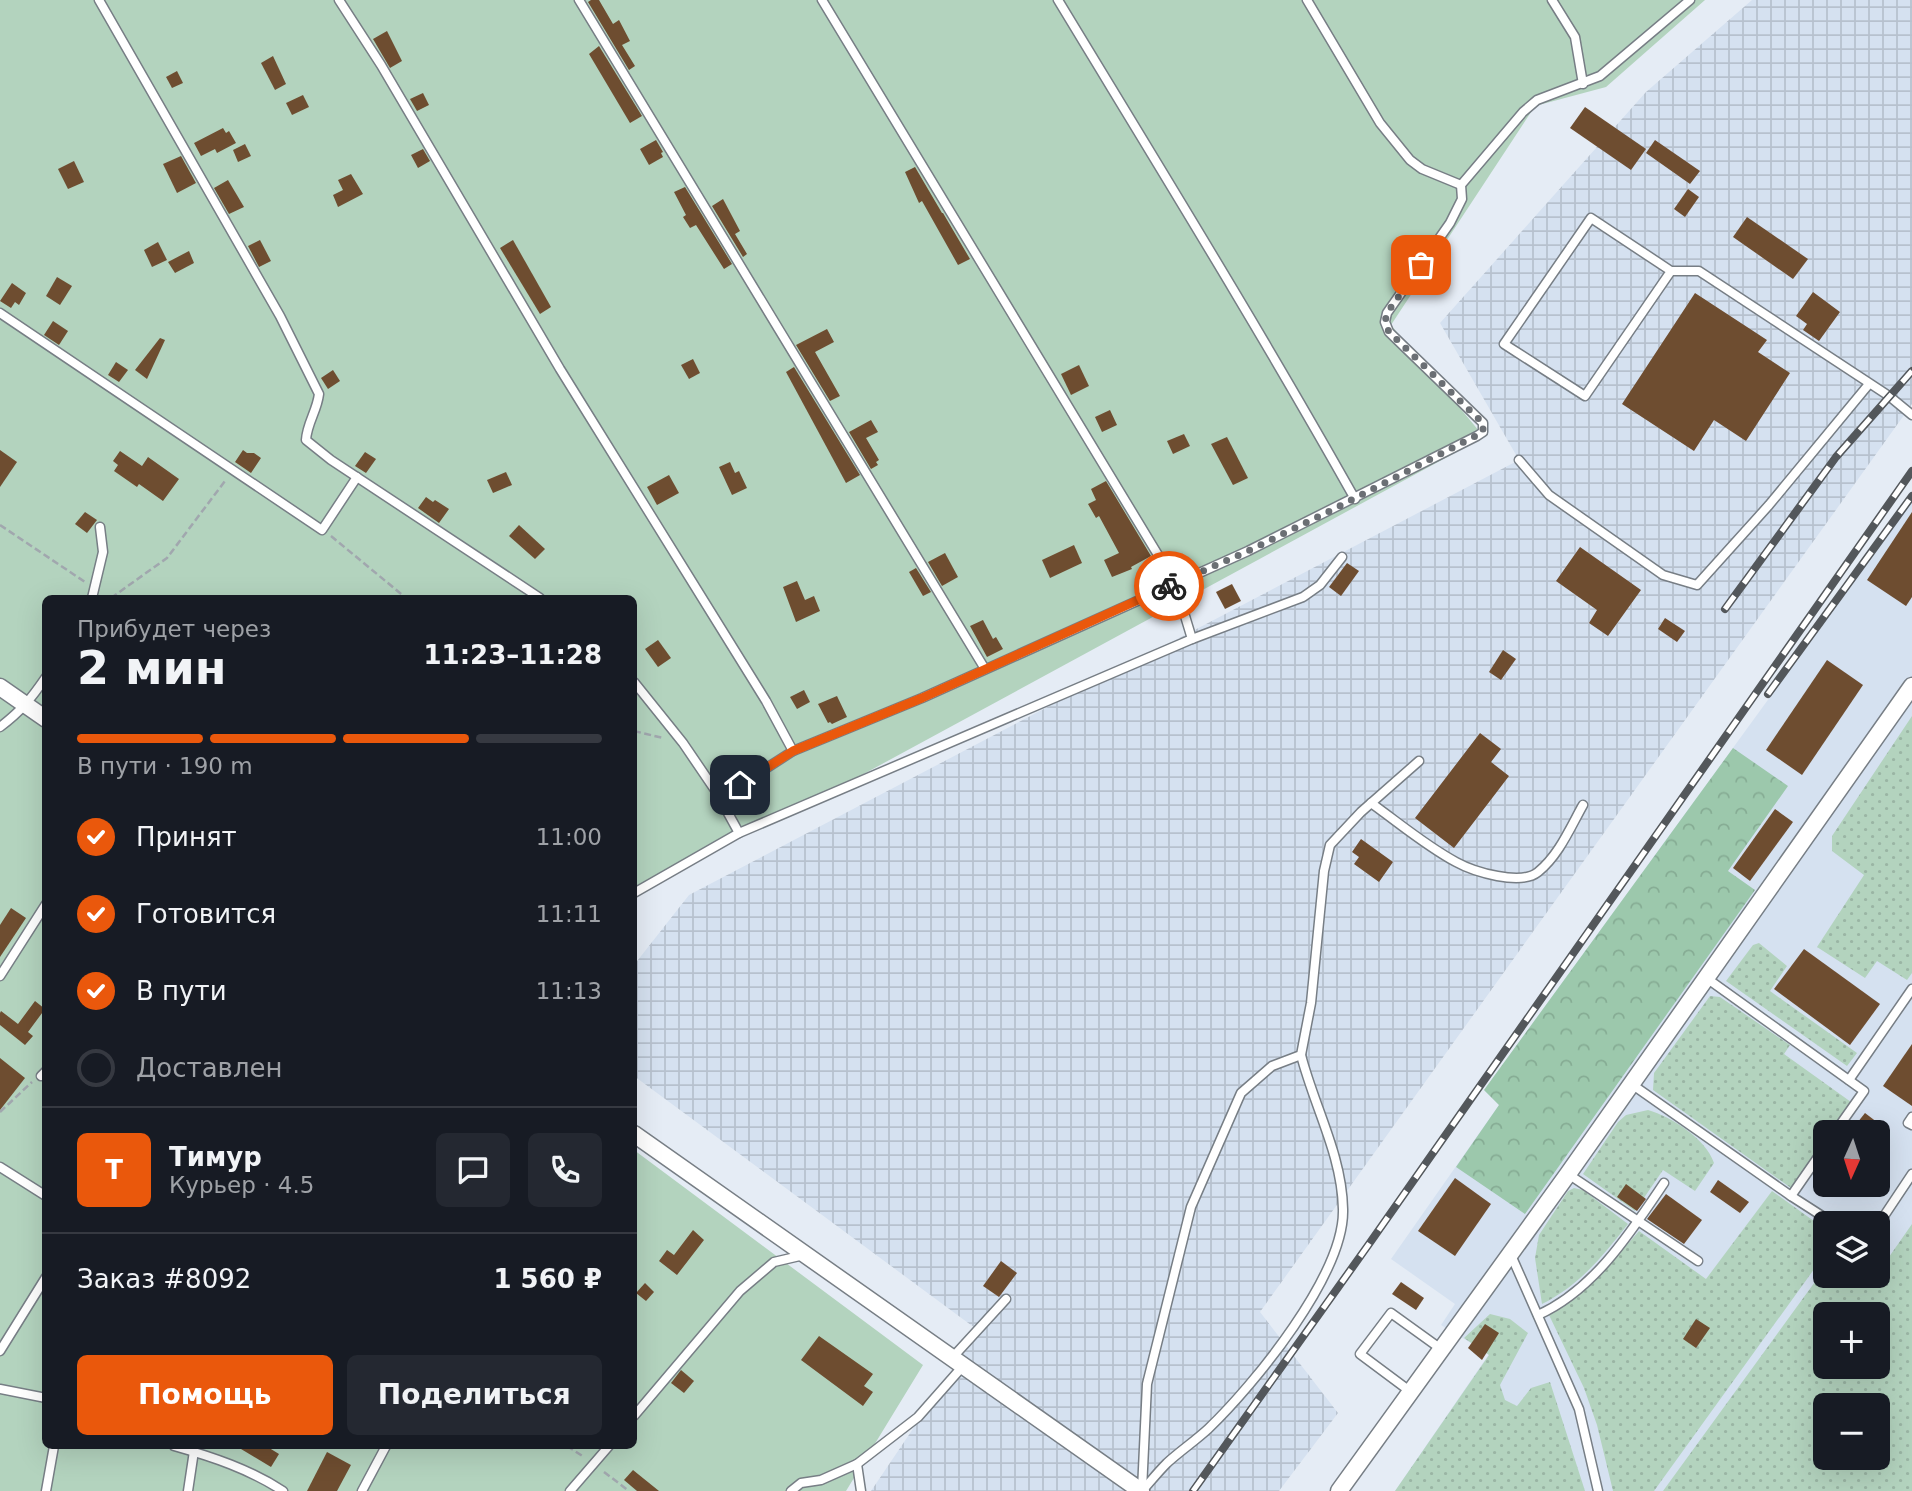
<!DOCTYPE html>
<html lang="ru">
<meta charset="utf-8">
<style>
:root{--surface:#171b24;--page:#242831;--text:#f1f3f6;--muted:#9ea1a6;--line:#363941;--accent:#ea580c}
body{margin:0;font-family:"DejaVu Sans",sans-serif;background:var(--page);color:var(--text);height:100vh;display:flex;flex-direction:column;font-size:26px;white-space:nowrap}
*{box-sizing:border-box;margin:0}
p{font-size:23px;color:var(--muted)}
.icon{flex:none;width:38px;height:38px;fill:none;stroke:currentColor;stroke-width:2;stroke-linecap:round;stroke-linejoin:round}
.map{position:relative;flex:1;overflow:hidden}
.details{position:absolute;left:42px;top:595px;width:595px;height:854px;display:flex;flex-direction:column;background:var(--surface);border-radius:10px;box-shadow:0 7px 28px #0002}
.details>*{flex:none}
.needle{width:46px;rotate:183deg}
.tools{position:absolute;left:1813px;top:1120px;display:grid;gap:14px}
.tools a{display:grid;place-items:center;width:77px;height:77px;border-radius:10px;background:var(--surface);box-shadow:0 7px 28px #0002;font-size:35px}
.pin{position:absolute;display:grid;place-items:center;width:60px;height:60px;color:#fff;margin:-30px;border-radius:14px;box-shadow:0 4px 10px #0006}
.courier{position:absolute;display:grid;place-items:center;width:70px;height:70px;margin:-35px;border:5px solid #ea580c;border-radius:50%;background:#fff;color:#222;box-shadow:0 2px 9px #0007}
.summary em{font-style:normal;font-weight:600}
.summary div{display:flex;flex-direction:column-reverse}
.summary{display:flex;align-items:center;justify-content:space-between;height:119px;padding:0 35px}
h1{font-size:46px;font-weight:600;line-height:52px}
.bar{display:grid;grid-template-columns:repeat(4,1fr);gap:10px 7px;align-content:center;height:84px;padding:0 35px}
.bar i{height:9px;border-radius:5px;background:var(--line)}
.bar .active{background:var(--accent)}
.bar p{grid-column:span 4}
.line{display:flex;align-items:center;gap:18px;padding:0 35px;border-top:2px solid var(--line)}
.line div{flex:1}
.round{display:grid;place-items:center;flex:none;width:74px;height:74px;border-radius:10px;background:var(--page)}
ol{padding:0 35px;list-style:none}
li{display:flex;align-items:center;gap:21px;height:77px}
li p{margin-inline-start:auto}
li .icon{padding:7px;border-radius:50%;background:var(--accent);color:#fff;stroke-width:4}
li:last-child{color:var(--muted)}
li i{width:38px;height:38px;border:4px solid var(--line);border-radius:50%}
.cta{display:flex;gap:14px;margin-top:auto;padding:14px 35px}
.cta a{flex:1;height:80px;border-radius:10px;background:var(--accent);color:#fff;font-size:28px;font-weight:600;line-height:80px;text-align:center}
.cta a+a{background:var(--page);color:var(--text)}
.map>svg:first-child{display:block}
.built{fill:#d5e1f0;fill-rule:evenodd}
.industrial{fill:url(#industrial-grid)}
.grass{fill:url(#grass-dots);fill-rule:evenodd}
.forest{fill:url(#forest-crowns)}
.garden{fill:#b3d3be}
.building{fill:#6e4d30}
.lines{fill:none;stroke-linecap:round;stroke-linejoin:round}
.service-casing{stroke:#777e85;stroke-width:11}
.minor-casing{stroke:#777e85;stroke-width:19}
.path{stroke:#a1a7ae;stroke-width:2.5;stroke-dasharray:7 3.5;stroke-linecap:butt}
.service{stroke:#fff;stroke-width:8}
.minor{stroke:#fff;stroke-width:16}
.rail-casing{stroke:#53575b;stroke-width:8}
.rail{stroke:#fff;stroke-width:5;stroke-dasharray:16;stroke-linecap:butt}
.done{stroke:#6b6f74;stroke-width:7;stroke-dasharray:0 12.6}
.route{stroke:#ea580c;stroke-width:9}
</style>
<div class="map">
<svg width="1912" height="1491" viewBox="0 0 1912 1491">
<defs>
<pattern id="industrial-grid" width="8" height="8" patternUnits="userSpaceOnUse" patternTransform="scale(1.75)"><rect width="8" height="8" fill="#d5e1f0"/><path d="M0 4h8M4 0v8" fill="none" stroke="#b7c1ce"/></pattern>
<pattern id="grass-dots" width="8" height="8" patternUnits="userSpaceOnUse" patternTransform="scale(1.75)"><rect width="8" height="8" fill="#b3d3be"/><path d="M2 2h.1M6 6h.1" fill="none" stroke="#9ab5a4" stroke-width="1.8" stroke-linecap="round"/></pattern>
<pattern id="forest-crowns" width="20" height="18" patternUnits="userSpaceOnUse" patternTransform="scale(1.75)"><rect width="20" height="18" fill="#9cc8ac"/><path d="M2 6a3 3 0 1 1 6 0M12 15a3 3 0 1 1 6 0" fill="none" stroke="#86ac94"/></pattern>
</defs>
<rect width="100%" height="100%" fill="#e5ecf5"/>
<!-- built -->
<path class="built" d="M1912,502V1491H1395L1489,1354L1441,1325L1455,1304L1391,1259L1499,1105L1484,1090ZM1825,1132H1878V1185H1825ZM1825,1223H1878V1276H1825ZM1825,1314H1878V1367H1825ZM1825,1405H1878V1458H1825Z"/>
<!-- industrial -->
<path class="industrial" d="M1752,0H1912V404L1260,1312L1338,1413L1279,1491H871L979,1331L634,1076V965L689,895L1519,460L1440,323L1646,92Z"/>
<!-- grass -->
<g class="grass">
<path d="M1912,716V973L1907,980L1877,961L1865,978L1817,947L1864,875L1832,851V836Z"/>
<path d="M1759,943L1787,966L1770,991L1857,1053L1847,1066L1726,981L1753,945Z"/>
<path d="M1710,996L1720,997L1790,1045L1784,1054L1851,1102L1830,1132H1825V1139L1791,1188L1653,1090L1654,1073Z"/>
<path d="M1648,1110C1672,1117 1706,1139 1714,1163L1695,1191L1663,1170L1635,1211L1583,1174L1618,1122L1626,1115Z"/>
<path d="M1574,1188L1583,1190L1628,1224C1602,1257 1580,1285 1542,1304L1535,1258L1539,1235L1568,1191Z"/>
<path d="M1772,1191L1825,1229V1254L1654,1491H1613L1597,1425L1584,1388L1549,1315C1585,1292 1611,1263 1639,1231L1706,1279Z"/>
<path d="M1912,1224V1491H1663L1825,1268V1276H1878V1265L1882,1267ZM1878,1314V1367H1825V1314ZM1878,1405V1458H1825V1405Z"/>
<path d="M1490,1314L1510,1319L1528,1333L1500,1385L1505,1400L1517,1406L1531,1388L1550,1382L1585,1491H1395L1489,1355L1464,1338Z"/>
</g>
<!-- forest -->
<path class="forest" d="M1733,748L1788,786L1728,871L1755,890L1525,1214L1456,1167L1499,1105L1484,1090Z"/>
<!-- garden -->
<path class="garden" d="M0,0H1705L1606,87L1535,106L1391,325L1484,437L801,808L634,888V598H46V1446H634V1150L923,1365L846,1491H0Z"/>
<!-- building -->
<g class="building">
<path d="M591,0H599L613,24L619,20L630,41L622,45L635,66L629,70L588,2Z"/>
<path d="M387,31L402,61L390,68L373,39Z"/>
<path d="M599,46L642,116L630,123L589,54Z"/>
<path d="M273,56L286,84L275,90L261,63Z"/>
<path d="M177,71L183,83L172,88L166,77Z"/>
<path d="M423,93L429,105L417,111L410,99Z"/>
<path d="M303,95L309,107L292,115L286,103Z"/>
<path d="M1585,107L1646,149L1631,170L1570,128Z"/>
<path d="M223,128L226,133L229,131L236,143L217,153L215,149L201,156L194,143Z"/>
<path d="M656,140L663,152L661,153L663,157L649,165L640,149Z"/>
<path d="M1655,140L1700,171L1690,184L1646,153Z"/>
<path d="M245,144L251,156L238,162L233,150Z"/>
<path d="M423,149L430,161L418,168L411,155Z"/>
<path d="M181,156L196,183L177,193L163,164Z"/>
<path d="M74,161L84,182L68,189L58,169Z"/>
<path d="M915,167L942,213H943L970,259L958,265L922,201L919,203L905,172Z"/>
<path d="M351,174L363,194L338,207L333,195L343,190L338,180Z"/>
<path d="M228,180L244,207L229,214L214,188Z"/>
<path d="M685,187L732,264L724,269L696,225L690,228L683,217L686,215L674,192Z"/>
<path d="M1688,189L1699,197L1685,217L1674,209Z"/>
<path d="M723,199L740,231L735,234L747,254L743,257L712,206Z"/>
<path d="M1747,217L1808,259L1793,279L1733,237Z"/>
<path d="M260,240L271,261L259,267L248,246Z"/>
<path d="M513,240L551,307L540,314L500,248Z"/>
<path d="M158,242L167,260L152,267L144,250Z"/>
<path d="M189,251L194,263L175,273L168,262Z"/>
<path d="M57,277L72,286L60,305L46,296Z"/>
<path d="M12,283L26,293L19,305L15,302L11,308L0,301Z"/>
<path d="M1813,292L1840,312L1819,341L1803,330L1807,324L1796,316Z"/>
<path d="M1695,293L1767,340L1758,352L1790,373L1746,441L1714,420L1694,451L1622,404Z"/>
<path d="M53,321L68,331L59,345L44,335Z"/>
<path d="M827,329L834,342L815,352L840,396L830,401L796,345Z"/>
<path d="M160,338L165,340L147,379L135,370Z"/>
<path d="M693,359L700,373L689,379L681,365Z"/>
<path d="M116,362L128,370L119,382L108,375Z"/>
<path d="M1079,365L1089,386L1071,395L1061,374Z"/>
<path d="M794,367L860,475L846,483L786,372Z"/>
<path d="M333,370L340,381L328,389L321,378Z"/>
<path d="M1110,410L1117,425L1102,432L1095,417Z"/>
<path d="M871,420L878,432L866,438L879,460L876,462L878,465L871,469L849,432Z"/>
<path d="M1184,434L1190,446L1173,454L1167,441Z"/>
<path d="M1227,437L1248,478L1233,485L1211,444Z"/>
<path d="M0,450L17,462L0,487Z"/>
<path d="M243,450L247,453H254L261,458L251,473L235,462Z"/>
<path d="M120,451L142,466L148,457L179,479L163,501L139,484L137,487L114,471L118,465L113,461Z"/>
<path d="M365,452L376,459L366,473L355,466Z"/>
<path d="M730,462L735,473L739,471L747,488L732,495L719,467Z"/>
<path d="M506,472L512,485L493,493L487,480Z"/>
<path d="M669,475L679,493L657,505L647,487Z"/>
<path d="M1106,481L1151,556L1131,567L1132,569L1112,577L1104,560L1119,553L1099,516L1096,518L1088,504L1096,500L1091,489Z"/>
<path d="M426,497L433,502L435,500L449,509L439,523L418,508Z"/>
<path d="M85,512L97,520L87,533L75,524Z"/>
<path d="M1912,512V597L1906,606L1867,580Z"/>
<path d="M519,525L545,549L535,559L509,536Z"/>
<path d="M1074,545L1082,563L1050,578L1042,560Z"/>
<path d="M1580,547L1641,590L1608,636L1589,623L1597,610L1556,581Z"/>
<path d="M945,553L958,577L942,586L928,562Z"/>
<path d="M1347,563L1359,571L1341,596L1329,587Z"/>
<path d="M916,568L931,592L923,596L909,572Z"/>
<path d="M797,581L805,600L814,596L820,611L796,622L783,587Z"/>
<path d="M1232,584L1241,601L1225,609L1216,592Z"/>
<path d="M1665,618L1685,631L1677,642L1658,629Z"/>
<path d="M983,620L993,639L996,637L1003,649L987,657L970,626Z"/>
<path d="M658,640L671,658L658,667L645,649Z"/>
<path d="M1503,650L1516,659L1501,680L1489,672Z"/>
<path d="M1827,660L1863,685L1802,775L1766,750Z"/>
<path d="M804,690L810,702L797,709L790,697Z"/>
<path d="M837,696L847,717L832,724L830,722L828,723L818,704Z"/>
<path d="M1480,733L1501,749L1491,762L1509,776L1454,848L1415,818Z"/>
<path d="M1775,809L1793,822L1750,881L1733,868Z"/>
<path d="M1361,839L1393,862L1379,882L1354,864L1359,857L1352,852Z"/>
<path d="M11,908L26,918L0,957V925Z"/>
<path d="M1804,949L1880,1004L1850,1045L1774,989Z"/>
<path d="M35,1001L45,1009L28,1032L33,1036L25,1045L0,1025V1013L1,1011L18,1024Z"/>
<path d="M1912,1044V1106L1883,1086Z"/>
<path d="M0,1058L25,1078L0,1110Z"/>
<path d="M1865,1113L1890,1132H1850Z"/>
<path d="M1455,1178L1491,1204L1455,1256L1418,1231Z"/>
<path d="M1718,1180L1749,1202L1740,1213L1710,1192Z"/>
<path d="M1626,1184L1646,1199L1637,1211L1617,1197Z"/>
<path d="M1666,1194L1702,1220L1684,1244L1647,1219Z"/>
<path d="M693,1230L704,1240L677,1275L659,1261L667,1250L674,1255Z"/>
<path d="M1001,1261L1017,1273L999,1297L983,1286Z"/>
<path d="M1401,1282L1424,1298L1416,1310L1392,1294Z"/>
<path d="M645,1283L654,1292L646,1301L636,1293Z"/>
<path d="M1696,1319L1710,1328L1696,1348L1683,1339Z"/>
<path d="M1485,1324L1499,1333L1482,1360L1468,1348Z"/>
<path d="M819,1336L873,1374L864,1386L873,1392L863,1406L801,1360Z"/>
<path d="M681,1370L694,1381L684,1393L671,1383Z"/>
<path d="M236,1446H266L279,1454L271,1467Z"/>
<path d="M327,1452L351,1465L337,1491H307Z"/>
<path d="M633,1470L659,1491H637L624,1480Z"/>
</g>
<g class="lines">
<defs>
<g id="service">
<path d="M99,0L280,316L319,394C317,411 307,423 306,440L331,460L540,598"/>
<path d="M339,0L381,65L560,369L766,701L793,751"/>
<path d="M579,0L985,669"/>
<path d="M822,0L1175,583L1192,639"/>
<path d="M1058,0C1158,165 1260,330 1355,499"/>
<path d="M1307,0L1380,123L1410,160L1422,169L1461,185"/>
<path d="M1552,0L1575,37L1583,84"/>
<path d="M1671,271L1591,218L1504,344L1585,396L1671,271H1699L1889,396L1912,415"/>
<path d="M0,313L322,530L357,477"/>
<path d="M1519,460L1549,495L1663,575L1697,585L1769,505L1869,384"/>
<path d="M92,598L103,552L100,527"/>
<path d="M634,682L683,743L717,793L739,833"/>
<path d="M0,727C21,711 31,699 46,677"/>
<path d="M720,798L793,751L922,698L1248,551L1477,436L1483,432V423L1389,332L1385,322L1387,313L1450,223L1462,199L1461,185L1523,112L1537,100L1600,76L1690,0"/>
<path d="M1371,803C1399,823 1426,846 1456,862C1474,872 1521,886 1538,872C1559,855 1570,828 1583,805"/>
<path d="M634,893L739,833L1192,639L1303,597L1320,585L1342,557"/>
<path d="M0,976L46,904"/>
<path d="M1705,977L1864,1091L1835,1132"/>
<path d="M41,1076L46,1071"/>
<path d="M1849,1080L1912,989"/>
<path d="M1630,1083L1791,1196L1833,1223"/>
<path d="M1912,1117L1908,1123L1912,1125"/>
<path d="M0,1167L46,1196"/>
<path d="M1568,1174L1698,1261"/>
<path d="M1791,1196L1825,1147"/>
<path d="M1878,1225L1912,1174"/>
<path d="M1511,1255L1579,1409L1598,1491"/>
<path d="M1538,1315C1594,1290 1631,1232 1664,1183"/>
<path d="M0,1351L46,1277"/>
<path d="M952,1358L1006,1299"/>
<path d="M0,1389L46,1398"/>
<path d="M1411,1392L1360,1354L1391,1313L1441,1349"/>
<path d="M634,1416L740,1291L774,1262L804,1255"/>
<path d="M174,1446C213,1457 249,1469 283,1491"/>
<path d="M857,1464L861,1491"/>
<path d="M1142,1490L1147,1384L1191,1207L1241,1093L1272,1066L1301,1055L1311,1003L1324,871L1330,845L1361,812L1419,761"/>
<path d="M46,1491L54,1446"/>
<path d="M188,1491L194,1451"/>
<path d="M362,1491L386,1446"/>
<path d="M570,1491L609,1446"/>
<path d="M791,1491L801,1483L821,1480L857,1464L918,1417L963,1366"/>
<path d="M1142,1491C1150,1482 1158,1472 1167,1463C1180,1451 1195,1441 1208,1429C1254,1385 1345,1274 1343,1209C1342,1155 1314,1106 1301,1055"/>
</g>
<g id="minor">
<path d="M0,687L46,719"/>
<path d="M634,1134L1141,1491"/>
<path d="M1339,1491L1568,1174L1912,686"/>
</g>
</defs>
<!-- service casing -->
<use href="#service" class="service-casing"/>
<!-- minor casing -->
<use href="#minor" class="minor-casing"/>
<!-- path -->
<g class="path">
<path d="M0,525L85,582"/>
<path d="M331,536L406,598"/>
<path d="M111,598L167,558L225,481"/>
<path d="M634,731L663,738"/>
<path d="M0,1112L32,1082"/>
<path d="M567,1446L584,1457"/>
<path d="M604,1472L629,1491"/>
</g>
<!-- service -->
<use href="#service" class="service"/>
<!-- minor -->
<use href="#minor" class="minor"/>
<defs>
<g id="rail">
<path d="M1725,609L1836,457L1912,371"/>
<path d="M1768,694L1912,496"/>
<path d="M1193,1491L1369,1244L1912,471"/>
</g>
</defs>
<!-- rail casing -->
<use href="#rail" class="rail-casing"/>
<!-- rail -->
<use href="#rail" class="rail"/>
</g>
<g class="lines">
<!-- done -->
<path class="done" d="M1169,586L1248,551L1334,509L1483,432V423L1389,332L1385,322L1387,313L1421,265"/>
<!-- route -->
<path class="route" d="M740,785L793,751L922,698L1169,586"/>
</g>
</svg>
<div class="tools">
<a><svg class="needle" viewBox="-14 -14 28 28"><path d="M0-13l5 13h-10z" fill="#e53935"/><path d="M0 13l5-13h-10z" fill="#9ea1a6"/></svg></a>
<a><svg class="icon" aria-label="layers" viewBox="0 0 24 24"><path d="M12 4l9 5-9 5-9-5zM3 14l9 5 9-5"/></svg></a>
<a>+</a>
<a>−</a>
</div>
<div class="pin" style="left:1421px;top:265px;background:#ea580c"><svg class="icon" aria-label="bag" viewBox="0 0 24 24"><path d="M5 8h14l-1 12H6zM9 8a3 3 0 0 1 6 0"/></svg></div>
<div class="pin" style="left:740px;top:785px;background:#1f2937"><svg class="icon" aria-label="home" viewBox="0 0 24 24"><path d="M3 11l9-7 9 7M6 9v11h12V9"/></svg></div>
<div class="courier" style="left:1169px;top:586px"><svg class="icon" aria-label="bike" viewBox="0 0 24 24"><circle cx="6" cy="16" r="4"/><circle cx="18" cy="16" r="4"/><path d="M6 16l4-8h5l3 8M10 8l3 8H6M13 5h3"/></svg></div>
<section class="details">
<div class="summary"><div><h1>2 мин</h1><p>Прибудет через</p></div><em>11:23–11:28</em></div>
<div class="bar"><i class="active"></i><i class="active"></i><i class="active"></i><i></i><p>В пути · 190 m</p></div>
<ol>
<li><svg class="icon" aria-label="check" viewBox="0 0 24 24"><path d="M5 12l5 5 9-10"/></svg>Принят<p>11:00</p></li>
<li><svg class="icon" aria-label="check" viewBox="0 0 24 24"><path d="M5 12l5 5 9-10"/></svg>Готовится<p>11:11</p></li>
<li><svg class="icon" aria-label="check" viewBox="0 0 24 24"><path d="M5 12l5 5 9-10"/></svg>В пути<p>11:13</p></li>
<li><i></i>Доставлен</li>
</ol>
<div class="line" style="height:126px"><b class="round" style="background:var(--accent);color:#fff">Т</b><div><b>Тимур</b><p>Курьер · 4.5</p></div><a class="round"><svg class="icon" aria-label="chat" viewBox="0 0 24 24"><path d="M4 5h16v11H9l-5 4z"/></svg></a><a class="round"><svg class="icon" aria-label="phone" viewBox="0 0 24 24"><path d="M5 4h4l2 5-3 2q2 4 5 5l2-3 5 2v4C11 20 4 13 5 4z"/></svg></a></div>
<div class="line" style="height:91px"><div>Заказ #8092</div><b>1 560 ₽</b></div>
<div class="cta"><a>Помощь</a><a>Поделиться</a></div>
</section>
</div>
